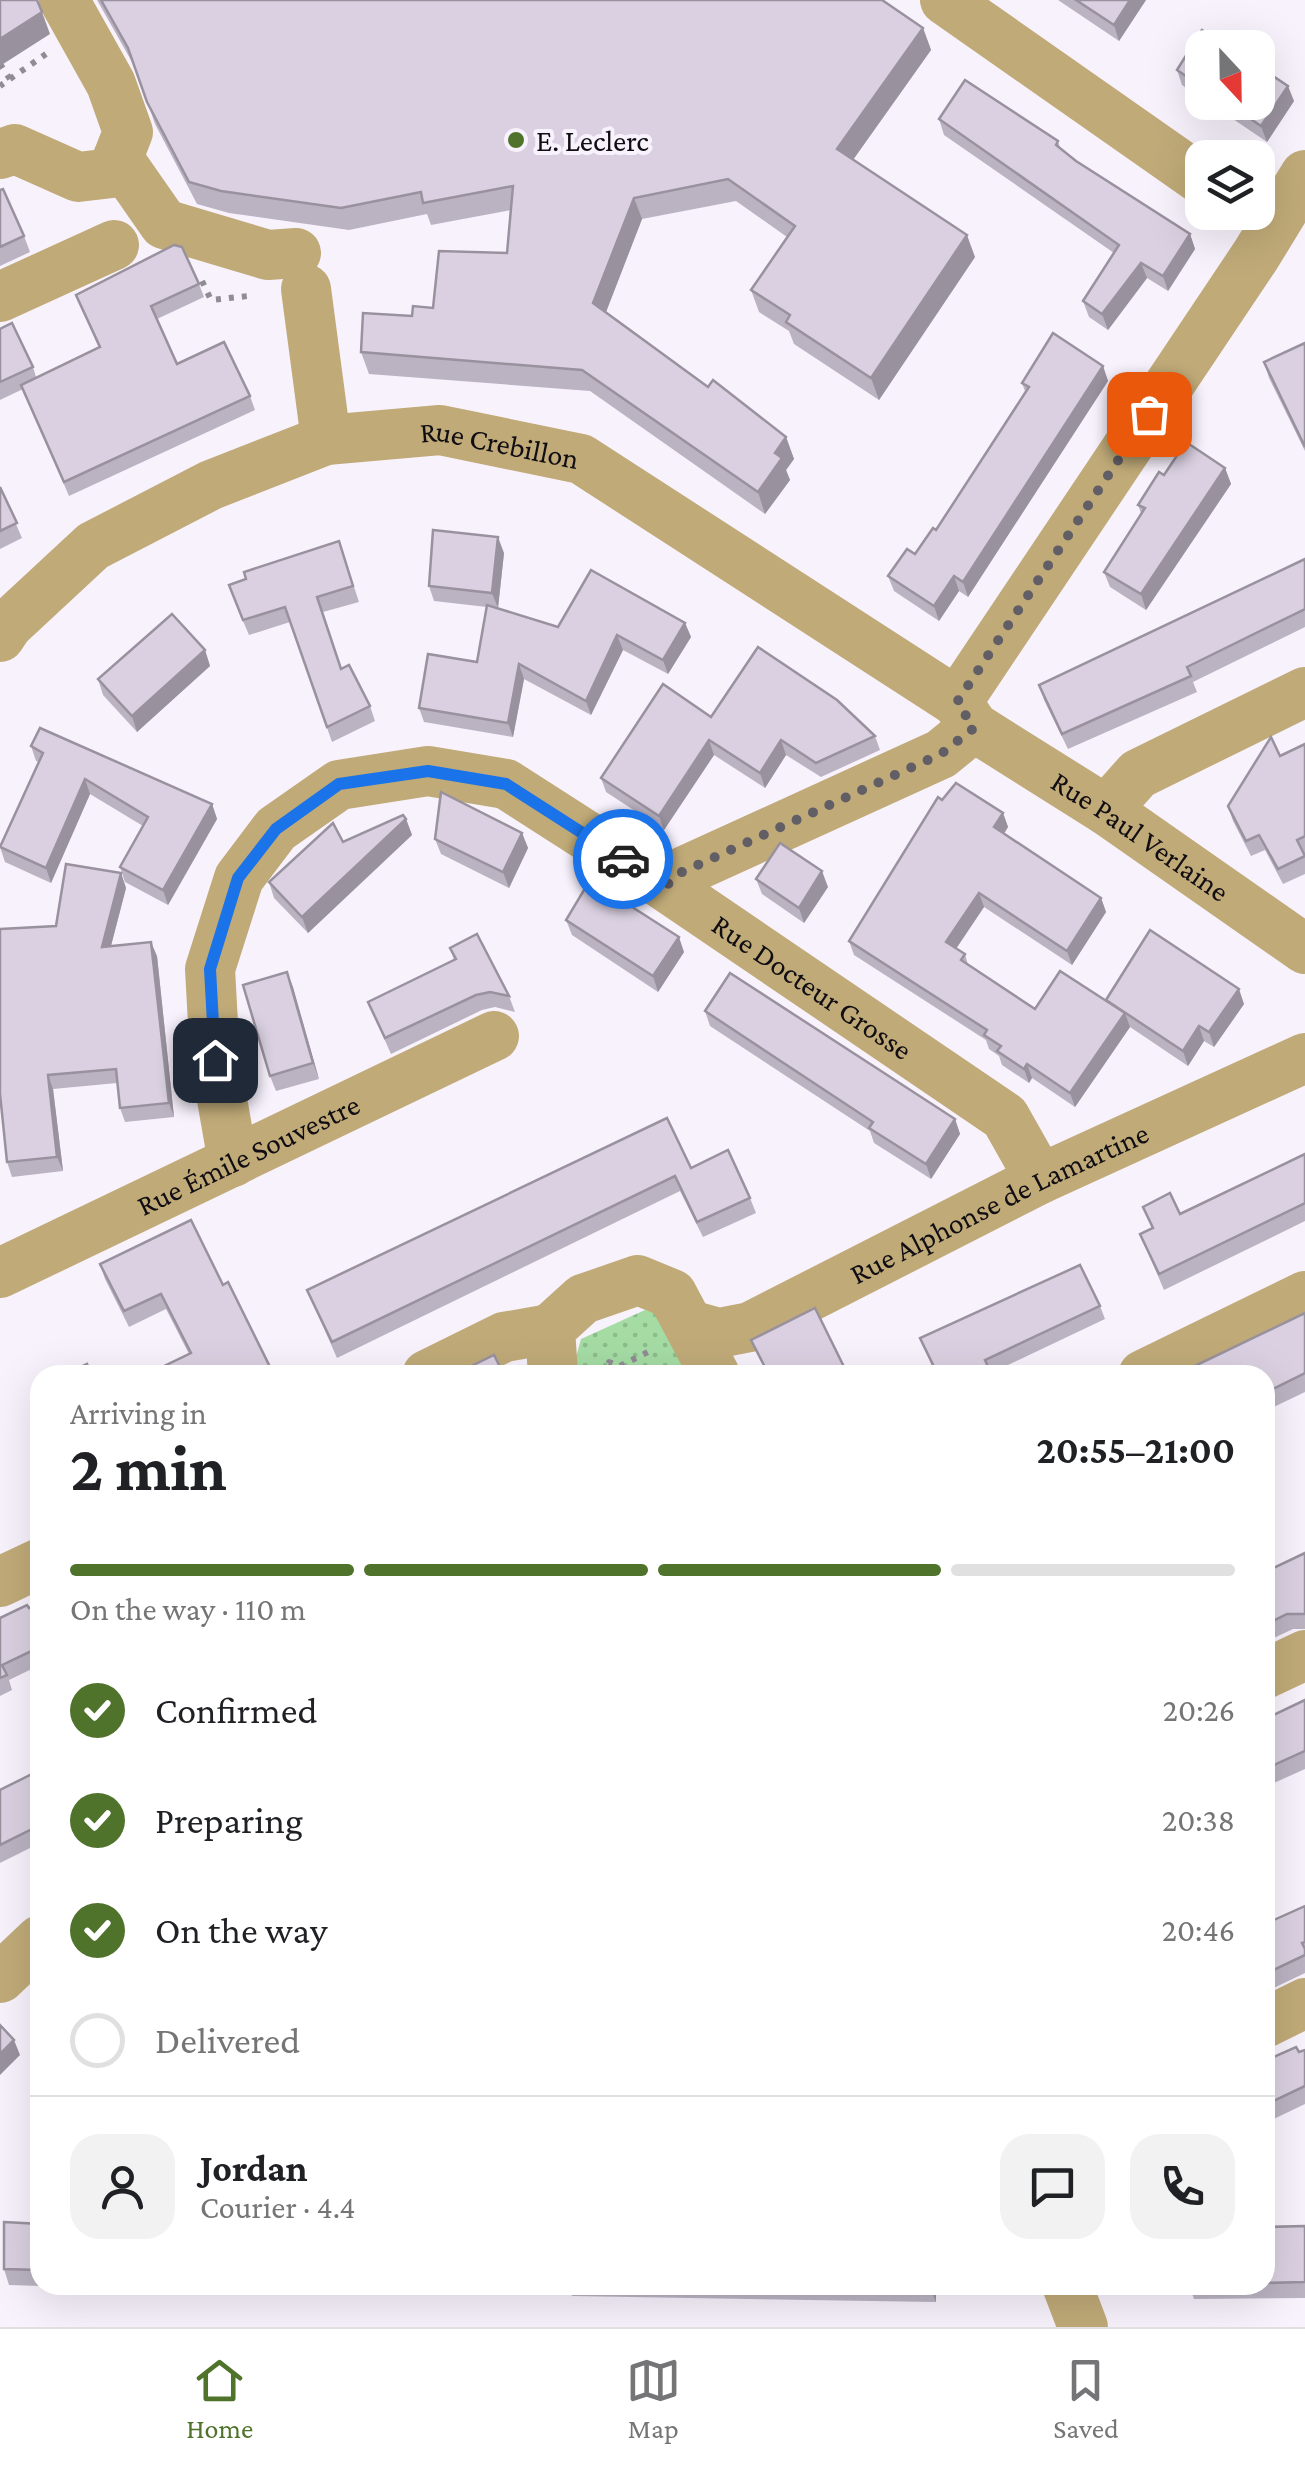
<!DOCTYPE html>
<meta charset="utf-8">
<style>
:root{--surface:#fff;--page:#f2f2f2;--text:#202124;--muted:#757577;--line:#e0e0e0;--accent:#50732c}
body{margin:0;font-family:"Crimson Pro",serif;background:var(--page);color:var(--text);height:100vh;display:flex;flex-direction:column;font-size:38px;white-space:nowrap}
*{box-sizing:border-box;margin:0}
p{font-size:32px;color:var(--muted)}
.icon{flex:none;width:55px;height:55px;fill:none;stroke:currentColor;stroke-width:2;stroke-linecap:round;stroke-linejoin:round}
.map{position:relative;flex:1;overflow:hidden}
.sheet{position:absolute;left:30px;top:1365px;width:1245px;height:930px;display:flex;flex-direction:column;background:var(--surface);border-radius:30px;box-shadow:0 10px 40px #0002}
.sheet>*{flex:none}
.needle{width:65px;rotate:158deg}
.buttons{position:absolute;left:1185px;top:30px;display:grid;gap:20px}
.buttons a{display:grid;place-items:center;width:90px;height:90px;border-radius:20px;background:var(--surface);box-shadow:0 10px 40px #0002;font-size:50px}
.pin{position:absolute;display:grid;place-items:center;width:85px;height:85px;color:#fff;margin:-42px;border-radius:20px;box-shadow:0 5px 15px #0006}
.courier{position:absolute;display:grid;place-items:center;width:100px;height:100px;margin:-50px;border:8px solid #1a73e8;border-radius:50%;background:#fff;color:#222;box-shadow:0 2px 12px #0007}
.headline em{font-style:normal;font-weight:700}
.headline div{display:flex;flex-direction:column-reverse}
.headline{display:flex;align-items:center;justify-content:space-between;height:170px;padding:0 40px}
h1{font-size:65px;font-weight:700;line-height:75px}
.bar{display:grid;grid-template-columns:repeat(4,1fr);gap:15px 10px;align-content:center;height:120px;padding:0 40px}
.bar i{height:12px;border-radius:8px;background:var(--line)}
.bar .on{background:var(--accent)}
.bar p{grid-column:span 4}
.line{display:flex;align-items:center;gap:25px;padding:0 40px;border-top:2px solid var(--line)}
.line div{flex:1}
.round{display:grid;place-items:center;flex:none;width:105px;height:105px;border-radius:30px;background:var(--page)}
ol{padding:0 40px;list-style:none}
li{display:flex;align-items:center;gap:30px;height:110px}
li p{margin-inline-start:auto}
li .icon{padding:10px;border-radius:50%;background:var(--accent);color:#fff;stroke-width:4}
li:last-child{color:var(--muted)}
li i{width:55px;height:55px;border:5px solid var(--line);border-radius:50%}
.menu{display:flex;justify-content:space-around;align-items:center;height:140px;border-top:2px solid var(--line);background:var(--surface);font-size:28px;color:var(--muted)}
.menu a{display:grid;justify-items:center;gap:5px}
.menu .on{color:var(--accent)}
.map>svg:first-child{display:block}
.grass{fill:url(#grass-dots)}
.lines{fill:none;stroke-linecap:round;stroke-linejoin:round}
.path{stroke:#908c94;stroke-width:6;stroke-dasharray:5 8;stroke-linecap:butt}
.minor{stroke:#c0aa78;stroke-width:50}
.wall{fill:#bbb3c2}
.shaded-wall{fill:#99929e}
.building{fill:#dad0e1;stroke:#99929e;stroke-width:2.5}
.done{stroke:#625e65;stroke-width:10;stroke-dasharray:0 18}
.route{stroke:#1a73e8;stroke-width:12}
.poi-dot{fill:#50732c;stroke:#f8f2fd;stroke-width:4}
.labels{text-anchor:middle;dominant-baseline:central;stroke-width:8;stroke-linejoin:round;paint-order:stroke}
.poi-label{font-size:30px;fill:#110e13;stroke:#f8f2fd;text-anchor:start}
.street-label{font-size:30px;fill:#110e13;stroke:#f8f2fd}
</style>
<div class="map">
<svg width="1305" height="2327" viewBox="0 0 1305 2327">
<defs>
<pattern id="grass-dots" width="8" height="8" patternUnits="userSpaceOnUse" patternTransform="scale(2.5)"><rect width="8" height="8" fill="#a5dca4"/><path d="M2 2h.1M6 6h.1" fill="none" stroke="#8dbc8c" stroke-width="1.8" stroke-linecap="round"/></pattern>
</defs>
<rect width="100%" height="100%" fill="#f8f2fd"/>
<!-- grass -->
<path class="grass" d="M645,1310L655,1313L687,1375H581L575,1361L581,1339Z"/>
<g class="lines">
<!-- path -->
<g class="path">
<path d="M0,64L10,79L0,86"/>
<path d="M10,79L46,54"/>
<path d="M202,281L211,300L248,296"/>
<path d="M603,1375L609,1362L620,1366L654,1349"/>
</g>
<!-- minor -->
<g class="minor">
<path d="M945,0L1202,180"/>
<path d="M0,154L15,149L78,177L112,173L128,132L111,84L64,0"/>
<path d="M118,158L164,224L268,255L296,253"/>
<path d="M306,289L326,440"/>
<path d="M0,297L114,245"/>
<path id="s1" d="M0,637L8,625L93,546L211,485L326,440L440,430L581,459L957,702L974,727L1106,810L1305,949"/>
<path d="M957,702L1256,255L1305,175"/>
<path d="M1106,810L1138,774L1305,692"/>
<path d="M665,886L680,873L941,754L974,727"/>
<path id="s2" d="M233,1162L215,1059L210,969L239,878L276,829L339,785L428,771L506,784L665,886L1005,1117L1040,1179"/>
<path id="s3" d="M0,1273L494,1036"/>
<path id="s4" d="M690,1325L719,1333L750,1327L1040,1179L1305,1058"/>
<path d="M427,1375L504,1337L550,1329"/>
<path d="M553,1375L550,1329L583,1299L638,1280L672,1294L715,1375"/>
<path d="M1143,1375L1305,1296"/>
<path d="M0,1582L40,1563"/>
<path d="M1265,1674L1305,1655"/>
<path d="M0,1978L40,1940"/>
<path d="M1265,2023L1305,2003"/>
<path d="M1067,2285L1083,2327"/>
</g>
</g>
<!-- wall -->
<g class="wall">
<path d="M97,0H882L923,28L931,50L853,160L975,257L879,400L794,344L789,331L759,312L751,290L787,237L736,201L642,219L606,312L708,387L786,437L794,459L786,470L790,480L765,514L590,391L369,374L361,352L412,316L433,308L507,253L511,210L431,225L427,214L349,230L229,213L197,204L155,124L136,69Z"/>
<path d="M1058,0H1146L1119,41Z"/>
<path d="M1202,48V99L1182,85L1177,70Z"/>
<path d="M1294,101L1267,142L1208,102H1258Z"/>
<path d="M939,119L1058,141L1060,148L1076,161L1190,234L1195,249L1168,291L1147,278L1108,330L1089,317L1083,301L1114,253L944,135Z"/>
<path d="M0,190L24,236L30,252L0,266Z"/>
<path d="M199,284L204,297L157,319L177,364L250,396L255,410L69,496L23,389L0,400V329L33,367L36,377L99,348L76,295Z"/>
<path d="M1305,343V451L1269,378L1264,362Z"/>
<path d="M1103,366L1108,381L968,597L959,591L939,621L894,591L888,576L915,554L936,530L1025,391L1022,383Z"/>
<path d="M1225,468L1231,484L1146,610L1110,587L1104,572L1141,513L1138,505L1164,475Z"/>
<path d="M0,487L22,538L0,549Z"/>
<path d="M339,541L359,602L323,612L341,669L370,706L375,721L332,742L290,622L249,635L234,600Z"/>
<path d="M504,553L498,608L558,627L685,623L691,637L668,674L623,650L591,715L524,679L513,737L424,722L419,708L477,662L487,607L434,601L429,586Z"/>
<path d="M1305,559V627L1193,682L1197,692L1068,749L1044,700L1039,685Z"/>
<path d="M205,650L210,666L137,732L103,695L98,679Z"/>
<path d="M711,717L875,736L880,750L821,777L786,755L765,788L714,755L664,830L606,792L601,778Z"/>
<path d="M1305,744V874L1283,884L1265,850L1251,856L1233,821L1228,806L1280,756Z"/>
<path d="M31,746L212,804L217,819L168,905L125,882L120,867L143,826L90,794L51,883L5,862L0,847L39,762L36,761Z"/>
<path d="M942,800L1003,813L1008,827L1004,834L1101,898L1106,912L1072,965L984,907L956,949L965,954L968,965L1035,1009L1107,1001L1244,1004L1214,1047L1204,1041L1188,1066L1130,1027L1075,1107L1032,1078L1029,1083L1002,1065L999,1056L989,1049L986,1040L854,955L849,941Z"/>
<path d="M406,819L412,835L308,933L274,898L269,882L343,842Z"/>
<path d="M522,833L528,848L509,888L441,854L435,839Z"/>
<path d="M121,873L126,888L111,946L157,956L174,1117L125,1122L120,1108L117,1083L53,1089L63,1171L12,1177L7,1162L56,926Z"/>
<path d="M756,879L828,887L804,923L762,894Z"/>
<path d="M566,920L684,952L658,992L572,935Z"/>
<path d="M450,948L509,996L515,1012L495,1007L482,1010L391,1054L368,1002L454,960Z"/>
<path d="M287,972L319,1079L276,1091L270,1076Z"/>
<path d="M705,1011L955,1119L960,1134L931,1179L874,1143L870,1131L710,1026Z"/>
<path d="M1305,1154V1221L1164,1290L1140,1234L1152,1228L1143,1207L1180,1214Z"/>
<path d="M691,1168L750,1198L756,1213L703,1237L680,1191L337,1358L307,1290Z"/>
<path d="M100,1264L223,1285L228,1282L273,1375H155L189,1354L166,1309L129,1327L105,1279Z"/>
<path d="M1100,1306L1105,1319L991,1373L992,1375H936L920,1338Z"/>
<path d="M1305,1313V1392L1265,1411V1375Z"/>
<path d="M1305,1553V1629H1293L1265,1642V1585L1267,1584L1265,1579Z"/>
<path d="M40,1602V1665L9,1680L12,1690L0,1696V1618Z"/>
<path d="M1305,1700V1769L1265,1787V1719Z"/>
<path d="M40,1770V1843L0,1863V1790Z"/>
<path d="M1305,1906V1973L1265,1992V1924Z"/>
<path d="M1305,2050V2104L1265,2123V2061Z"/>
<path d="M40,2224V2285H73V2287L9,2285L4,2269Z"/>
<path d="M1305,2226V2298L1194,2299L1189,2285H1265V2227Z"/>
<path d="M568,2285H936V2302L572,2296Z"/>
</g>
<!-- shaded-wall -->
<g class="shaded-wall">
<path d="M1130,0H1146L1119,41L1114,25Z"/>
<path d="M42,12L50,34L0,66V39Z"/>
<path d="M923,28L931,50L845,171L837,149Z"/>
<path d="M1288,86L1294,101L1267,142L1261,126Z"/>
<path d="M634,198L642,219L601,325L593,303Z"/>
<path d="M1190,234L1195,249L1168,291L1163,276Z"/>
<path d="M967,235L975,257L879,400L871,378Z"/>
<path d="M1141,263L1147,278L1108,330L1102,314Z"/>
<path d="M1103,366L1108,381L968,597L963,582Z"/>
<path d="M786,437L794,459L786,470L790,480L765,514L758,492L775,453Z"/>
<path d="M1225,468L1231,484L1146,610L1141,594Z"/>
<path d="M498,537L504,553L498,608L492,593Z"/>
<path d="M954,576L959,591L939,621L934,606Z"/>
<path d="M685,623L691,637L668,674L663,660Z"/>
<path d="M617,635L623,650L591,715L586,701Z"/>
<path d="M205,650L210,666L137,732L132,716Z"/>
<path d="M519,664L524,679L513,737L508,723Z"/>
<path d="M709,740L714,755L664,830L659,816Z"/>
<path d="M781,740L786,755L765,788L760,773Z"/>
<path d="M85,779L90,794L51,883L46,868Z"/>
<path d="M212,804L217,819L168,905L163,890Z"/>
<path d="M1003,813L1008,827L999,841L994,827Z"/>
<path d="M406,819L412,835L308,933L302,917Z"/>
<path d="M522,833L528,848L509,888L503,872Z"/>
<path d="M822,871L828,887L804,923L799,908Z"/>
<path d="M121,873L126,888L107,961L102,947Z"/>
<path d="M979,893L984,907L951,956L946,942Z"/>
<path d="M1101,898L1106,912L1072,965L1067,951Z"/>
<path d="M679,937L684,952L658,992L653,976Z"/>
<path d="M151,942L157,956L174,1117L169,1103Z"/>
<path d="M287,972L293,987L319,1079L313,1063Z"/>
<path d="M1239,989L1244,1004L1214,1047L1209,1032Z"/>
<path d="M1125,1013L1130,1027L1075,1107L1070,1093Z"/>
<path d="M1199,1026L1204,1041L1188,1066L1183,1051Z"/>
<path d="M1027,1064L1032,1078L1029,1083L1024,1069Z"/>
<path d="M48,1075L53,1089L63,1171L57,1157Z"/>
<path d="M955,1119L960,1134L931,1179L926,1164Z"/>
<path d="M14,2040L20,2055L0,2075V2054Z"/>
<path d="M930,2285H936V2302L930,2287Z"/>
</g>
<!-- building -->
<g class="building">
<path d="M0,0H37L42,12L0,39Z"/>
<path d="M101,0H882L923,28L837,149L967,235L871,378L786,322L790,315L751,290L795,226L728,179L634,198L593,303L708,387L713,380L786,437L775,453L782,458L758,492L582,370L361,352L363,313L412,316L413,306L433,308L439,251L507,253L513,186L423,203L421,192L341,208L221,191L189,182L147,102L128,48Z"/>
<path d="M1076,0H1130L1114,25Z"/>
<path d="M1202,30L1230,48H1202V87L1177,70Z"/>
<path d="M1258,66L1288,86L1261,126L1226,102H1258Z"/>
<path d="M965,80L1058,141L1056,145L1076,161L1190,234L1163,276L1141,263L1102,314L1083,301L1119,245L939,119Z"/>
<path d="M3,189L24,236L0,247V190Z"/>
<path d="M174,245L182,247L199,284L151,306L177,364L224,342L250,396L64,482L21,385L100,347L76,295Z"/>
<path d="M12,323L33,367L0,382V329Z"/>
<path d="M1053,333L1103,366L963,582L954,576L934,606L888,576L907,549L915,554L933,528L936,530L1029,387L1022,383Z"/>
<path d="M1305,343V447L1264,362Z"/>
<path d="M1186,442L1225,468L1141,594L1104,572L1145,508L1138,505L1159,472L1164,475Z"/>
<path d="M0,487L17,523L0,531Z"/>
<path d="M433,530L498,537L492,593L429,586Z"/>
<path d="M339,541L353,586L317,597L341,669L349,665L370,706L327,727L285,607L243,620L229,585L246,579L244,572Z"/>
<path d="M1305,559V609L1187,667L1191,676L1062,734L1039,685Z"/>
<path d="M591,570L685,623L663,660L617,635L586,701L519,664L508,723L419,708L428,654L477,662L487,605L558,627Z"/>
<path d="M172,614L205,650L132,716L98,679Z"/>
<path d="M758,647L837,700L875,736L816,763L781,740L760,773L709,740L659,816L601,778L663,684L711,717Z"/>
<path d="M40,728L212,804L163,890L120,867L148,817L85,779L46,868L0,847L43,753L31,746Z"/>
<path d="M1271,737L1280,756L1305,744V836L1297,840L1305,856L1278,869L1259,835L1246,841L1228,806Z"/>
<path d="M956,783L1003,813L994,827L1101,898L1067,951L979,893L946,942L965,954L961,960L1035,1009L1060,971L1125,1013L1070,1093L1027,1064L1024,1069L997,1051L1001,1046L984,1035L987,1030L849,941L938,797L942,800Z"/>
<path d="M441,792L522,833L503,872L435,839Z"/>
<path d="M403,815L406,819L302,917L269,882L333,823L343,842Z"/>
<path d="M780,843L822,871L799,908L756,879Z"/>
<path d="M66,864L121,873L102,947L151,942L169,1103L120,1108L116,1069L48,1075L57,1157L7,1162L0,1094V929L56,926Z"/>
<path d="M590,880L679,937L653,976L566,920Z"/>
<path d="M1150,930L1239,989L1209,1032L1199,1026L1183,1051L1106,1000Z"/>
<path d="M477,934L509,996L490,992L476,995L385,1038L368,1002L456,959L450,948Z"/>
<path d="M287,972L313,1063L270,1076L243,985Z"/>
<path d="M730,973L955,1119L926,1164L869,1128L873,1122L705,1011Z"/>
<path d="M667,1118L691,1168L728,1150L750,1198L697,1222L675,1176L332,1342L307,1290Z"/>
<path d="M1305,1154V1203L1159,1274L1140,1234L1153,1228L1143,1207L1170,1193L1180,1214Z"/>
<path d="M191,1220L223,1285L228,1282L272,1371L263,1375H155L154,1371L191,1353L161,1294L124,1311L100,1264Z"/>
<path d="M1080,1265L1100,1306L985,1360L992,1375H938L920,1338Z"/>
<path d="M815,1308L848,1375H769L751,1340Z"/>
<path d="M1305,1313V1373L1265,1393V1375H1176Z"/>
<path d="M494,1355L504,1375H453Z"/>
<path d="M87,1364L92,1375H64Z"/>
<path d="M1305,1553V1614H1287L1265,1625V1585L1267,1584L1265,1578V1572Z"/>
<path d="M40,1602V1647L2,1665L7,1675L0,1678V1618L27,1605L29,1608Z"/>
<path d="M1305,1700V1751L1265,1769V1719Z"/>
<path d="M40,1770V1825L0,1845V1790Z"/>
<path d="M1305,1906V1942L1302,1943L1305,1949V1955L1265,1974V1924Z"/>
<path d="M0,2025L14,2040L0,2054Z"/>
<path d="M1296,2047L1299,2052L1305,2050V2086L1265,2105V2061Z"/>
<path d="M4,2222L40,2224V2270L4,2269Z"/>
<path d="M1305,2226V2282L1265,2283V2227Z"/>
<path d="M790,2285H930V2287Z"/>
</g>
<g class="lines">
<!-- done -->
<path class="done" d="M623,859L666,886L680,873L941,754L974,728L957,702L1149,414"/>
<!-- route -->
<path class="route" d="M215,1060L210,969L238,878L276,829L339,784L428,771L506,784L623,859"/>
</g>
<!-- markers -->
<circle class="poi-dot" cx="516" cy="140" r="10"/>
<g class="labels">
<!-- poi labels -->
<g class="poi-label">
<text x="536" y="140">E. Leclerc</text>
</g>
<!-- street labels -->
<g class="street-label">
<text stroke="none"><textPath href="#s1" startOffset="562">Rue Crebillon</textPath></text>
<text stroke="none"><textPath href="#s1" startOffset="1322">Rue Paul Verlaine</textPath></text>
<text stroke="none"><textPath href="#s2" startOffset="965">Rue Docteur Grosse</textPath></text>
<text stroke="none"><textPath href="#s3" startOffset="275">Rue Émile Souvestre</textPath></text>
<text stroke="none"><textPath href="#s4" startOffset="340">Rue Alphonse de Lamartine</textPath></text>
</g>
</g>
</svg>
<div class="buttons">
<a><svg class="needle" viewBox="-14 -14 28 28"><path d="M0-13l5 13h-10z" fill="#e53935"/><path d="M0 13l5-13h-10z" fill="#757577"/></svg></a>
<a><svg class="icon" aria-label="layers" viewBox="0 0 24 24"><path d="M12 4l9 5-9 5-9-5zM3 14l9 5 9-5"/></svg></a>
</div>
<div class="pin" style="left:1149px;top:414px;background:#ea580c"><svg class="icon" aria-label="bag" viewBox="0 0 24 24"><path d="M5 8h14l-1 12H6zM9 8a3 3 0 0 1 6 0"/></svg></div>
<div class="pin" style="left:215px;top:1060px;background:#1f2937"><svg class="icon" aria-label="home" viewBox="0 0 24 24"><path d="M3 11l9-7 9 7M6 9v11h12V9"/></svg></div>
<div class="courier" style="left:623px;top:859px"><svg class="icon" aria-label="car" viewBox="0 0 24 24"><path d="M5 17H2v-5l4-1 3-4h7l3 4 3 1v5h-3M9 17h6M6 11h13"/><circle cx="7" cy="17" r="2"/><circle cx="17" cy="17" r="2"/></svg></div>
<section class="sheet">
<div class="headline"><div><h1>2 min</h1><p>Arriving in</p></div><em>20:55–21:00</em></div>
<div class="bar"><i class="on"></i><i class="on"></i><i class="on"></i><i></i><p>On the way · 110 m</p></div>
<ol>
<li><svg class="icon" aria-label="check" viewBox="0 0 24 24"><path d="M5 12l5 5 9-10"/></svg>Confirmed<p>20:26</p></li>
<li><svg class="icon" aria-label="check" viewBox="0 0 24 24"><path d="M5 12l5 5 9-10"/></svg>Preparing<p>20:38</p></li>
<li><svg class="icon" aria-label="check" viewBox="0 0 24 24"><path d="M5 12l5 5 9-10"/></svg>On the way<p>20:46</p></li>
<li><i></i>Delivered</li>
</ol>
<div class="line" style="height:180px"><a class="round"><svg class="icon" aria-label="person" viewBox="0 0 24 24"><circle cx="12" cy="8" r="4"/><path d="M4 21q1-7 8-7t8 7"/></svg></a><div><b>Jordan</b><p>Courier · 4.4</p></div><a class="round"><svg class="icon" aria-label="chat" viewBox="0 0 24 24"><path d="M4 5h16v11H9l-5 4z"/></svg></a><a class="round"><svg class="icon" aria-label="phone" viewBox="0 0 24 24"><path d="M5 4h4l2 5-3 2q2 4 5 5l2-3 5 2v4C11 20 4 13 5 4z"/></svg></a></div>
</section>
</div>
<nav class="menu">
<a class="on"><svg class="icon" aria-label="home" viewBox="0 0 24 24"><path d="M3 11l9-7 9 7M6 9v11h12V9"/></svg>Home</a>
<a><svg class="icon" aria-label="map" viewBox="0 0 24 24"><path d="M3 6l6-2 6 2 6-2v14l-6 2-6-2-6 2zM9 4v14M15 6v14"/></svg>Map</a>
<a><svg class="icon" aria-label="saved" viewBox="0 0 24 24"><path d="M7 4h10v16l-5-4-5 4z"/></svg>Saved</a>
</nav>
